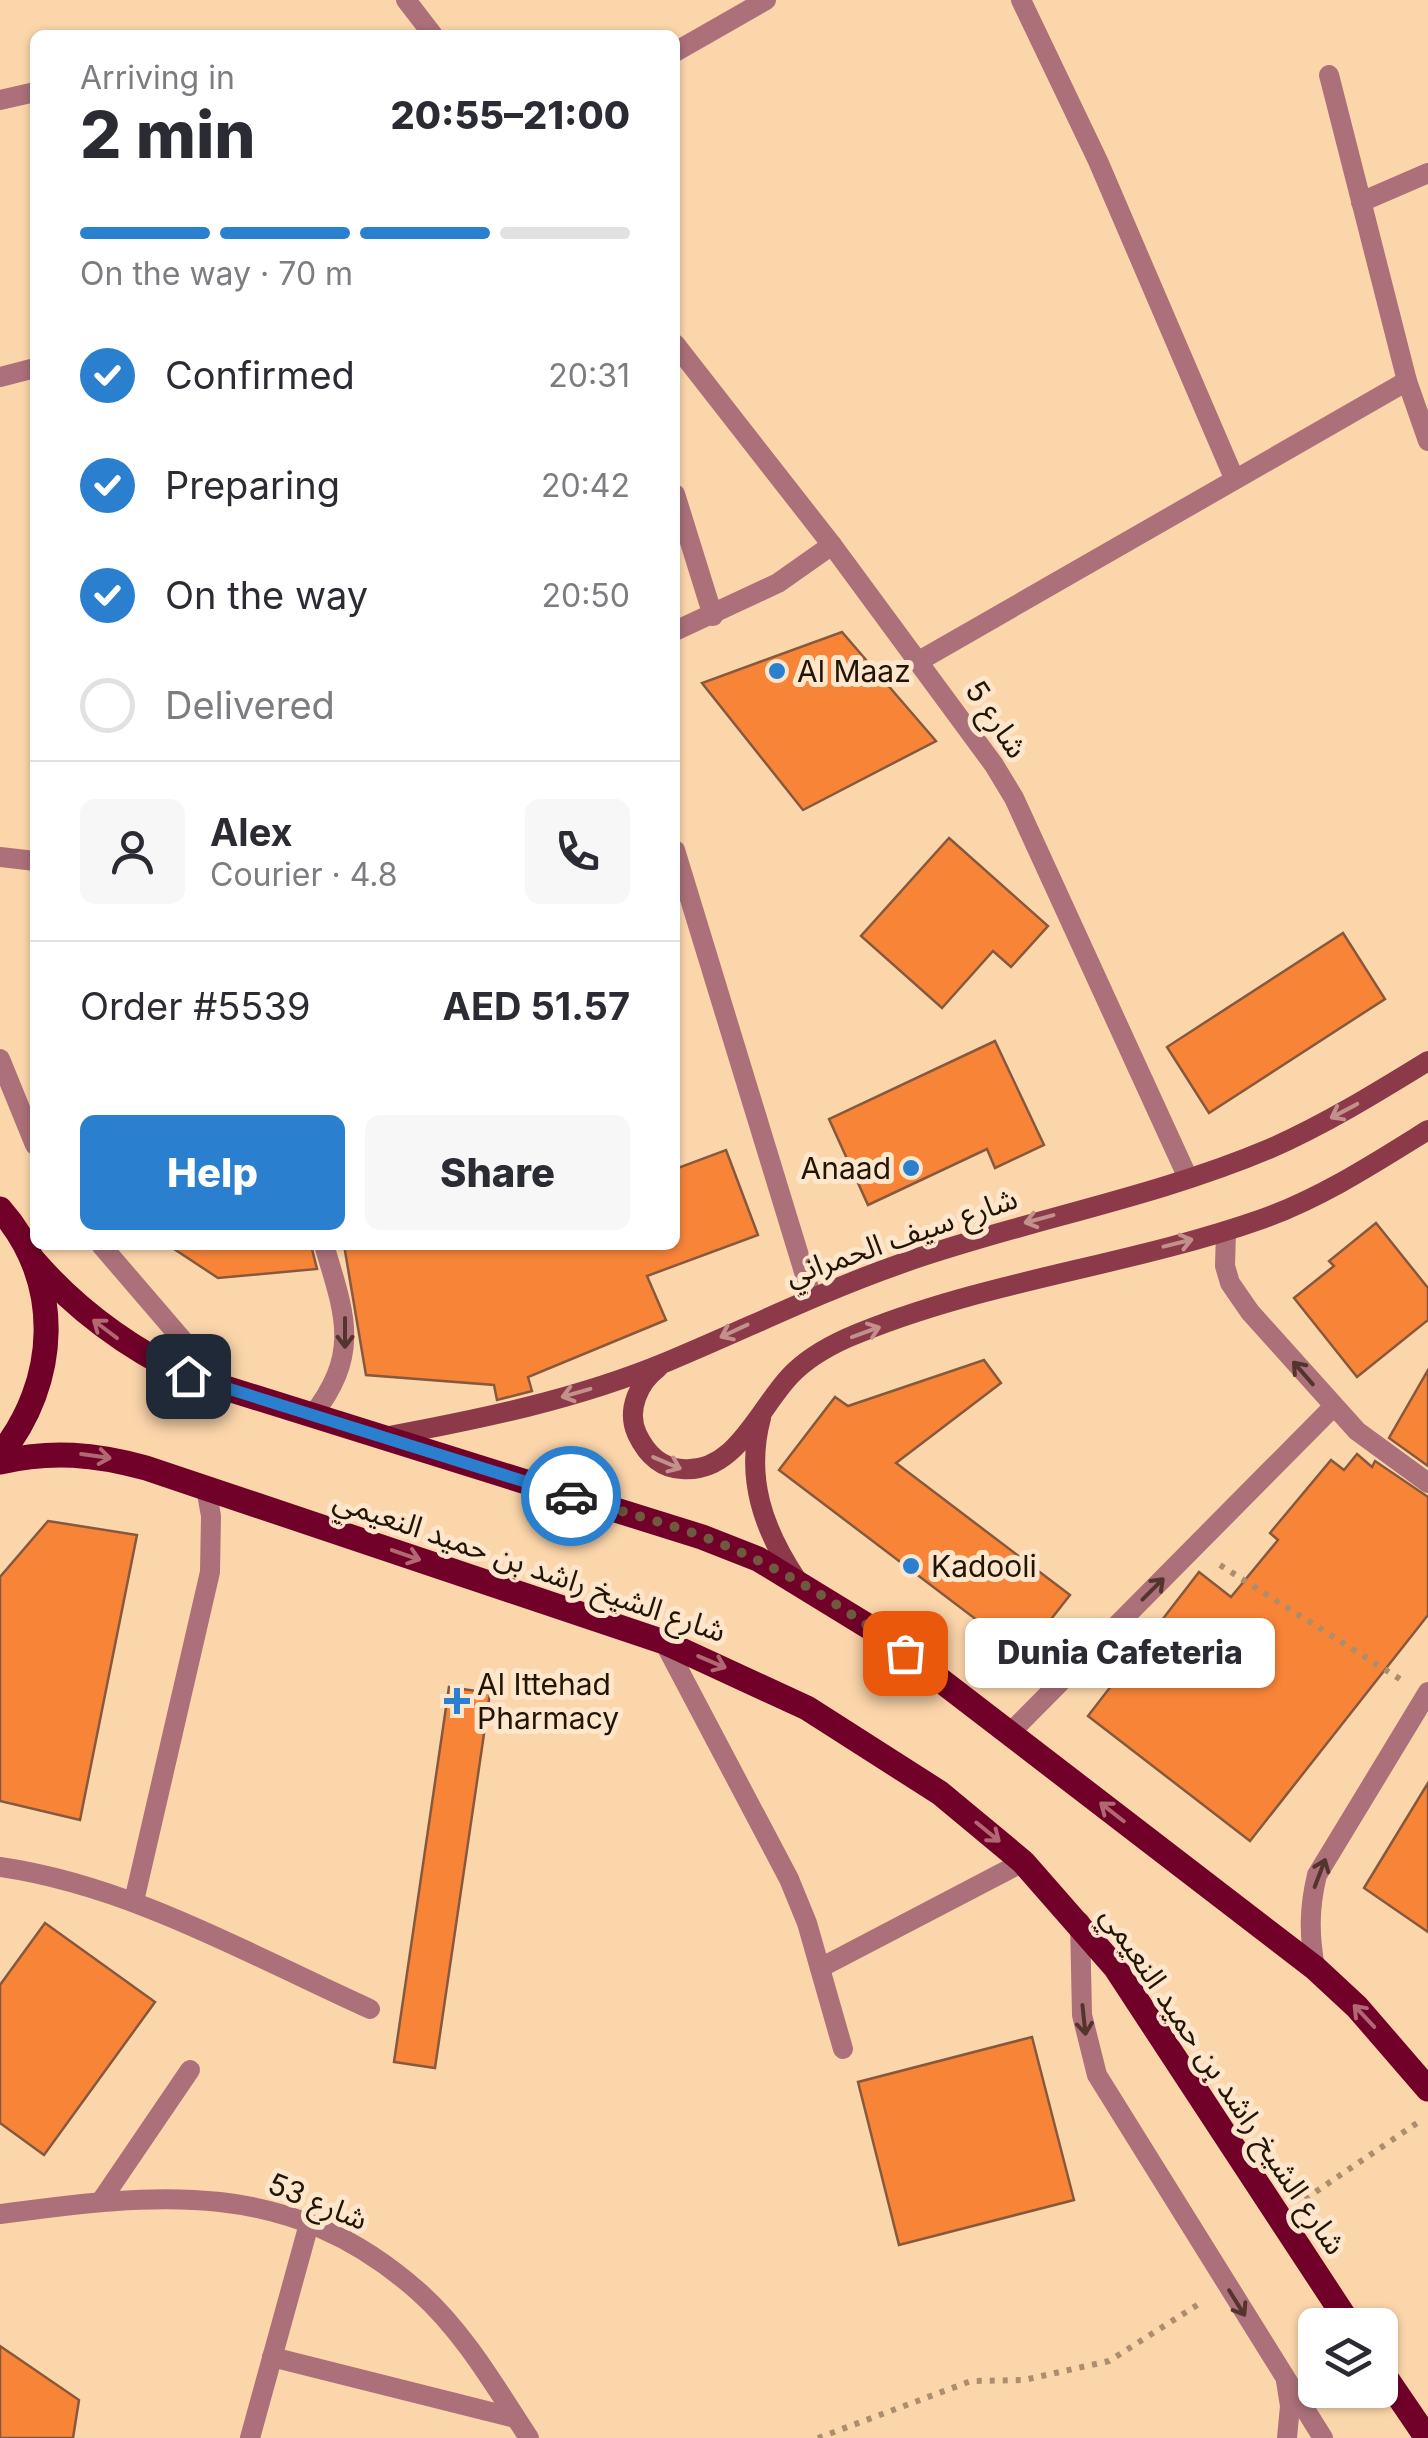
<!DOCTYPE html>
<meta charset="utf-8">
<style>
:root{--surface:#fff;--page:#f7f7f7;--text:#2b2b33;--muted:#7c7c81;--line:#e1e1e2;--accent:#2a80ce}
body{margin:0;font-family:Inter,"Noto Sans Arabic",sans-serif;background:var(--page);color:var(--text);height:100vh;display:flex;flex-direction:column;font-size:38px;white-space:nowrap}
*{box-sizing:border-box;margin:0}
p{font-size:32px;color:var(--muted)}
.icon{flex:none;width:55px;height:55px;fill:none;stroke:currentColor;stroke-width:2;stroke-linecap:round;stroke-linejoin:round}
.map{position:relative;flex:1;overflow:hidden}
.details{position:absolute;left:30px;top:30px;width:650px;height:1220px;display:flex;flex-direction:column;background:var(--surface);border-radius:15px;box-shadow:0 2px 8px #0004}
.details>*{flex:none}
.tools{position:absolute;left:1298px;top:2308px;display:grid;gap:20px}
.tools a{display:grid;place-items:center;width:100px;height:100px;border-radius:15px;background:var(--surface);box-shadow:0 2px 8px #0004;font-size:50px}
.pin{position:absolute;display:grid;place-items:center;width:85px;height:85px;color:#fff;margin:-42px;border-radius:20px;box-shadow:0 5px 15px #0006}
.courier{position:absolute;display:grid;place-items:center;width:100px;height:100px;margin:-50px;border:8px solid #2a80ce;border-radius:50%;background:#fff;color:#222;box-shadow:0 2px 12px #0007}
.bubble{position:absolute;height:70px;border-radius:15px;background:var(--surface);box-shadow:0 2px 8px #0004;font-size:32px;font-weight:800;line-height:70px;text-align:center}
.head em{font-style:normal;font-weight:800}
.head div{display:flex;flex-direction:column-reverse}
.head{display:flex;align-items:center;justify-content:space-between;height:170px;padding:0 50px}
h1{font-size:65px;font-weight:800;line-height:75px}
.bar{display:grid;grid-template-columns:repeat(4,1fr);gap:15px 10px;align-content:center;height:120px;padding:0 50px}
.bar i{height:12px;border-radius:8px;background:var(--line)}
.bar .current{background:var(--accent)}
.bar p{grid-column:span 4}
.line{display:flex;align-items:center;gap:25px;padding:0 50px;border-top:2px solid var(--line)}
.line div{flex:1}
.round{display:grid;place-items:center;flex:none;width:105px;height:105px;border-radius:15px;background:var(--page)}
ol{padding:0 50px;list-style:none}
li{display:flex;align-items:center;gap:30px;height:110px}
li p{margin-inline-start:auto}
li .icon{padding:10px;border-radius:50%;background:var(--accent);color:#fff;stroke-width:4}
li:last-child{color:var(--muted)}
li i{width:55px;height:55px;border:5px solid var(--line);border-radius:50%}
.button{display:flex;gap:20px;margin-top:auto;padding:20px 50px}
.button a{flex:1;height:115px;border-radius:15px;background:var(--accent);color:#fff;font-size:40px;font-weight:800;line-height:115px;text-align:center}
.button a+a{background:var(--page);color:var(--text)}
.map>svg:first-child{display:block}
.building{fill:#f88438;stroke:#86593f;stroke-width:2.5}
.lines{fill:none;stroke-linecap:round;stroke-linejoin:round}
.path{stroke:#ab8e6d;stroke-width:6;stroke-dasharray:5 8;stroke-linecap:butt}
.lane{stroke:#ab7079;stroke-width:20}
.street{stroke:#ab7079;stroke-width:20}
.secondary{stroke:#8c3a4a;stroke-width:20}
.primary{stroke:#72012a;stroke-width:25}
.oneway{stroke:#c4908b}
.oneway2{stroke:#b16873}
.oneway3{stroke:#53352e}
.done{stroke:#6f593f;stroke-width:10;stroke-dasharray:0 18}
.route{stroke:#2a80ce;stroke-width:12}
.poi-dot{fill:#2a80ce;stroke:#fde6cc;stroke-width:4}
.labels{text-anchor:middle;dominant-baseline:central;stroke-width:10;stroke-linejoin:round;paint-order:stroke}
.poi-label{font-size:30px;fill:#231505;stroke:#fde6cc;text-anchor:start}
.street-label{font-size:30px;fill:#231505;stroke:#fde6cc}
</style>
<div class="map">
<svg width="1428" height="2438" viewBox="0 0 1428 2438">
<rect width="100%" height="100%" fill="#fcd6ab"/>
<!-- building -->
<g class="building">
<path d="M842,632L936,741L803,810L702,683Z"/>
<path d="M949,838L1048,926L1011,967L993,951L942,1008L861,936Z"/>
<path d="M1343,933L1385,999L1209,1113L1167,1047Z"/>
<path d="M995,1041L1044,1145L995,1168L987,1149L868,1205L829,1119Z"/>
<path d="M726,1150L758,1235L647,1276L666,1320L528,1377L532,1391L497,1400L494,1385L366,1375L344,1245H675V1169Z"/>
<path d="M1376,1223L1428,1288V1320L1357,1377L1294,1298L1334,1266L1329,1261Z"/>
<path d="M168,1245H311L317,1269L218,1278Z"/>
<path d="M984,1360L1001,1383L896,1463L1070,1595L1023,1655L779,1470L835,1397L848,1406Z"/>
<path d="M1428,1370V1466L1389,1438Z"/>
<path d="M1357,1454L1372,1467L1375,1461L1428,1497V1615L1250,1841L1088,1716L1199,1572L1231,1597L1278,1540L1270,1533L1331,1460L1344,1470Z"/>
<path d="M48,1521L137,1535L80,1820L0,1801V1577Z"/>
<path d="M449,1687L490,1693L435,2068L394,2062Z"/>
<path d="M1428,1783V1932L1364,1888Z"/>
<path d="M45,1923L155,2002L44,2155L0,2123V1985Z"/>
<path d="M1032,2037L1074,2200L899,2245L858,2082Z"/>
<path d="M0,2346L79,2400L73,2438H0Z"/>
</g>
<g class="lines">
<!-- path -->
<g class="path">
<path d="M1220,1565L1403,1681"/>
<path d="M1305,2199L1423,2119"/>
<path d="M818,2438L971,2381L1024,2380L1109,2361L1202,2302"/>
</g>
<!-- lane -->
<g class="lane">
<path d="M1021,0L1098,161L1234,478"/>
<path d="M0,100L35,92"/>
<path d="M675,850L812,1298"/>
<path d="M1226,1231L1225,1266L1230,1283L1250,1312L1357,1431L1428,1483"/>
<path d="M664,1642L789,1879L807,1923L843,2049"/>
<path d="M1010,1733L1333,1407"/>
<path d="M0,1867C131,1886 250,1955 370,2009"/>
<path d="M134,1901L210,1572L211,1516L206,1488"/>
<path d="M1080,1922L1082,2015L1097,2075L1323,2438"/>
<path d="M820,1968L1023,1862"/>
<path d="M1315,1968C1309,1934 1309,1908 1317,1875L1428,1692"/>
<path d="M101,2201L190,2070"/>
</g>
<!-- street -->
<g class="street">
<path d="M406,0L433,35"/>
<path d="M675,52L766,0"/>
<path d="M1329,75L1407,381L1428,441"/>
<path d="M1361,202L1428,173"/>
<path d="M675,344L832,545L994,765L1014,798L1188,1178"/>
<path d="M0,377L35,368"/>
<path d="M675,494L713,616"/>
<path d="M675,631L778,583L832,545"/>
<path d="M919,661L1407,381"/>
<path d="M0,857L35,861"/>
<path d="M0,1059L35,1145"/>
<path d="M101,1245L223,1387"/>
<path d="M312,1416C361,1353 345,1315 324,1245"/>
<path d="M0,2214C157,2193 290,2177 419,2292C464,2332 496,2388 529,2438"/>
<path d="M272,2357L515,2418"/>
<path d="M1286,2381L1290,2406L1287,2438"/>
<path d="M250,2438L309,2224"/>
</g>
<!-- secondary -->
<g class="secondary">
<path d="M658,1368C639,1382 626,1410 637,1434C646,1453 660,1468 682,1469C735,1474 758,1410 790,1376C805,1360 827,1347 847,1338C980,1281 1126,1267 1262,1219C1321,1198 1375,1163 1428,1130"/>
<path d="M761,1418C745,1478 763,1529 797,1580"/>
<path d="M384,1437C481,1419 578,1399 669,1361C746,1329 820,1292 900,1264C1021,1221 1151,1199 1269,1149C1324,1125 1376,1093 1428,1061"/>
</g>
<!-- primary -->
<g class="primary">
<path d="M0,1209C64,1281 59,1382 0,1455"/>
<path d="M33,1260C77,1311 127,1347 187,1376L702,1537L758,1559L879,1633L1315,1968L1357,2007L1428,2089"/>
<path d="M0,1462C51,1450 95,1454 146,1468L664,1642L807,1708L940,1793L1023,1862L1115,1967L1350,2325"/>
<path d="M1380,2369L1427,2438"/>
</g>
</g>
<!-- one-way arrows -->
<defs><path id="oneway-shaft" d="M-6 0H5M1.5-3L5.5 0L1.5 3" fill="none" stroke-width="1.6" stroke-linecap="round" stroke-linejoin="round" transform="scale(2.5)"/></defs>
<g class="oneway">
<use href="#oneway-shaft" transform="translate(1344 1111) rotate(152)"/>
<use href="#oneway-shaft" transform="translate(1039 1219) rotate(165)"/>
<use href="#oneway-shaft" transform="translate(1178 1243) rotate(-14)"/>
<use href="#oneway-shaft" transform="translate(734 1331) rotate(155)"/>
<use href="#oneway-shaft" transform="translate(866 1332) rotate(-20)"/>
<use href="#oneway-shaft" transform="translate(576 1393) rotate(164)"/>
<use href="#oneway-shaft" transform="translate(667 1463) rotate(23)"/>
</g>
<g class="oneway2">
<use href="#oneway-shaft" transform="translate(105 1329) rotate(-143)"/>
<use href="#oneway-shaft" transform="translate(96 1456) rotate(8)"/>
<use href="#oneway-shaft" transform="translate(406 1555) rotate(19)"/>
<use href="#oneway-shaft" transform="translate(712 1662) rotate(23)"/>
<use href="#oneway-shaft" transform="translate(1112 1812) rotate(-142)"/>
<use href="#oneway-shaft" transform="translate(988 1832) rotate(39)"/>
<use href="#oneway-shaft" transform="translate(1364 2016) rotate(-133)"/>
</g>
<g class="oneway3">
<use href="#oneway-shaft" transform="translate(345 1333) rotate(90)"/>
<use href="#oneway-shaft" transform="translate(1303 1373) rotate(-131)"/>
<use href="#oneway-shaft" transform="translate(1153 1589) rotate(-45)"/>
<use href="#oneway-shaft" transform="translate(1320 1873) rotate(-69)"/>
<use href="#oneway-shaft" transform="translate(1084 2020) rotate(84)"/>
<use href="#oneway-shaft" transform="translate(1237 2303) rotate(58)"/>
</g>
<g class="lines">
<!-- done -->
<path class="done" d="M571,1496C615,1510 661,1521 704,1537C777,1565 844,1606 905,1653"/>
<!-- route -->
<path class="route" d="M188,1376L571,1496"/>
</g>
<!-- markers -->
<g class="poi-dot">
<circle cx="777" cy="671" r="10"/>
<circle cx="911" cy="1168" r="10"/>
<circle cx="911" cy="1566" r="10"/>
<path d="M452 1686h10v10h10v10h-10v10h-10v-10h-10v-10h10z"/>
</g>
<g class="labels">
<!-- poi labels -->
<g class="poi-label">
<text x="797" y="671">Al Maaz</text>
<text x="891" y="1168" text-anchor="end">Anaad</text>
<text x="931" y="1566">Kadooli</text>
<text x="477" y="1684">Al Ittehad<tspan x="477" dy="34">Pharmacy</tspan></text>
</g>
<!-- street labels -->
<g class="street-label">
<text transform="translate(997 719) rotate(56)">شارع 5</text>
<text transform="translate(901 1236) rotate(-19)">شارع سيف الحمراني</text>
<text transform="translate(530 1565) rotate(19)">شارع الشيخ راشد بن حميد النعيمي</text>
<text transform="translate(1224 2080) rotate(56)">شارع الشيخ راشد بن حميد النعيمي</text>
<text transform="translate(318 2201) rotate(22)">شارع 53</text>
</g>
</g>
</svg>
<div class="tools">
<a><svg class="icon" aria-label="layers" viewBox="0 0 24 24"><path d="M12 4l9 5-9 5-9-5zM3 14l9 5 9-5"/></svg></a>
</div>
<div class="pin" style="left:905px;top:1653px;background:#ea580c"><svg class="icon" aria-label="bag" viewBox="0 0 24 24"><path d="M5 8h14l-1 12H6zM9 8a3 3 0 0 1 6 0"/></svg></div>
<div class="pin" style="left:188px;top:1376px;background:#1f2937"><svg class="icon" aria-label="home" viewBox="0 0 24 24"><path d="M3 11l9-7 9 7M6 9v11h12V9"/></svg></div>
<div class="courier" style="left:571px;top:1496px"><svg class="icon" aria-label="car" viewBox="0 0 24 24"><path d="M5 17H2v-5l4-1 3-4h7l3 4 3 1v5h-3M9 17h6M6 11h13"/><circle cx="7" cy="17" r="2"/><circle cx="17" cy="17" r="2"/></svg></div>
<div class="bubble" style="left:965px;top:1618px;width:310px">Dunia Cafeteria</div>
<section class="details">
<div class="head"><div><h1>2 min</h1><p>Arriving in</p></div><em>20:55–21:00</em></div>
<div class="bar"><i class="current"></i><i class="current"></i><i class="current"></i><i></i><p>On the way · 70 m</p></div>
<ol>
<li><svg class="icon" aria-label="check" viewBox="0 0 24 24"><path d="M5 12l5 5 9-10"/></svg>Confirmed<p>20:31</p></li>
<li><svg class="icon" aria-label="check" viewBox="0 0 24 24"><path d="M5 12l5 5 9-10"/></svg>Preparing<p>20:42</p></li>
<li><svg class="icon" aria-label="check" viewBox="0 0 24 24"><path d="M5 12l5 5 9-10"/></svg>On the way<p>20:50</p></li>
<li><i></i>Delivered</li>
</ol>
<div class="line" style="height:180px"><a class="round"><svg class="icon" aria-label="person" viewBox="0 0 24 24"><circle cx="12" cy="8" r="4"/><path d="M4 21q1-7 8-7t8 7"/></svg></a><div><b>Alex</b><p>Courier · 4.8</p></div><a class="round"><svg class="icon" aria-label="phone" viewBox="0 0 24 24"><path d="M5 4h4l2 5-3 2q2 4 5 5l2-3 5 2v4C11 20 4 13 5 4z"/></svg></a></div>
<div class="line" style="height:130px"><div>Order #5539</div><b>AED 51.57</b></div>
<div class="button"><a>Help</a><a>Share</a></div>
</section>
</div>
